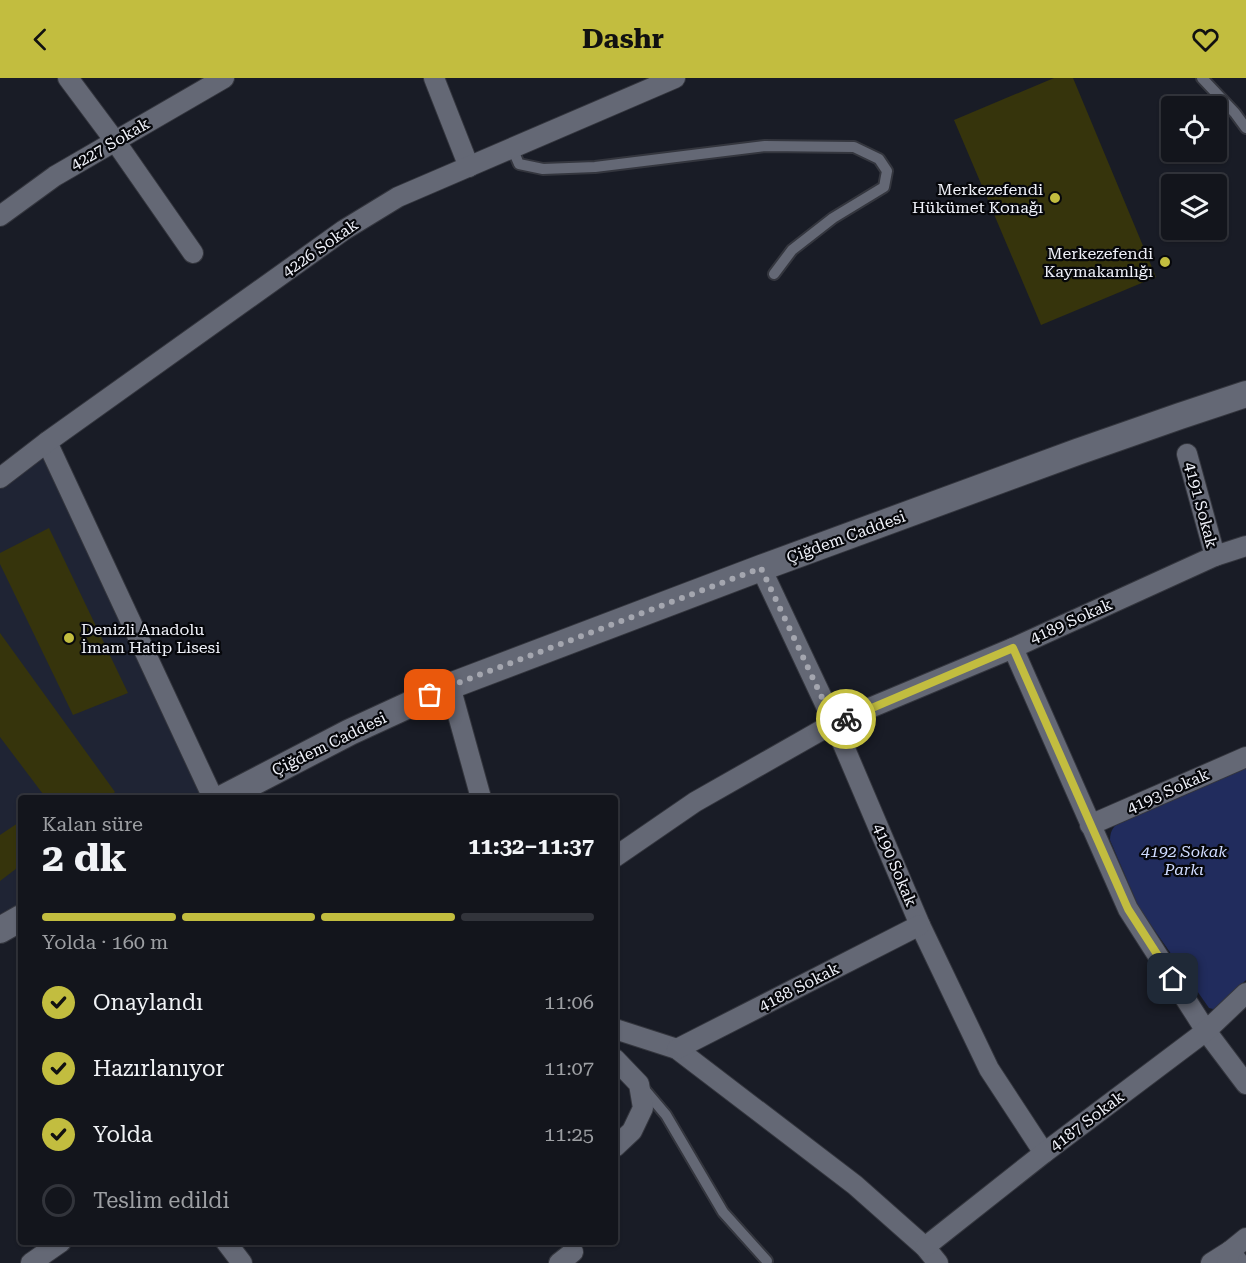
<!DOCTYPE html>
<html lang="tr">
<meta charset="utf-8">
<style>
:root{--surface:#13151c;--page:#202229;--text:#f1f3f6;--muted:#9d9fa3;--line:#32343b;--accent:#c2bd3f}
body{margin:0;font-family:"Roboto Serif",serif;background:var(--page);color:var(--text);height:100vh;display:flex;flex-direction:column;font-size:22px;white-space:nowrap}
*{box-sizing:border-box;margin:0}
p{font-size:20px;color:var(--muted)}
.icon{flex:none;width:33px;height:33px;fill:none;stroke:currentColor;stroke-width:2;stroke-linecap:round;stroke-linejoin:round}
.map{position:relative;flex:1;overflow:hidden}
.details{position:absolute;left:18px;top:717px;width:600px;height:450px;display:flex;flex-direction:column;background:var(--surface);border-radius:6px;box-shadow:0 2px 4px #0004,0 0 0 2px var(--line)}
.details>*{flex:none}
.buttons{position:absolute;left:1161px;top:18px;display:grid;gap:12px}
.buttons a{display:grid;place-items:center;width:66px;height:66px;border-radius:6px;background:var(--surface);box-shadow:0 2px 4px #0004,0 0 0 2px var(--line);font-size:30px}
.pin{position:absolute;display:grid;place-items:center;width:51px;height:51px;color:#fff;margin:-26px;border-radius:12px;box-shadow:0 3px 9px #0006}
.courier{position:absolute;display:grid;place-items:center;width:60px;height:60px;margin:-30px;border:4px solid #c2bd3f;border-radius:50%;background:#fff;color:#222;box-shadow:0 2px 8px #0007}
.summary em{font-style:normal;font-weight:700}
.summary div{display:flex;flex-direction:column-reverse}
.summary{display:flex;align-items:center;justify-content:space-between;height:102px;padding:0 24px}
h1{font-size:39px;font-weight:700;line-height:45px}
.bar{display:grid;grid-template-columns:repeat(4,1fr);gap:9px 6px;align-content:center;height:72px;padding:0 24px}
.bar i{height:8px;border-radius:4px;background:var(--line)}
.bar .selected{background:var(--accent)}
.bar p{grid-column:span 4}
ol{padding:0 24px;list-style:none}
li{display:flex;align-items:center;gap:18px;height:66px}
li p{margin-inline-start:auto}
li .icon{padding:6px;border-radius:50%;background:var(--accent);color:#111;stroke-width:4}
li:last-child{color:var(--muted)}
li i{width:33px;height:33px;border:3px solid var(--line);border-radius:50%}
header{display:flex;justify-content:space-between;align-items:center;height:78px;padding:0 24px;background:var(--accent);color:#111;font-size:27px;font-weight:700}
.map>svg:first-child{display:block}
.built{fill:#1f2434}
.green{fill:#212c5d}
.building{fill:#36340c}
.lines{fill:none;stroke-linecap:round;stroke-linejoin:round}
.service-casing{stroke:#34363e;stroke-width:14}
.minor-casing{stroke:#34363e;stroke-width:22}
.tertiary-casing{stroke:#34363e;stroke-width:28}
.service{stroke:#646875;stroke-width:10}
.minor{stroke:#646875;stroke-width:20}
.tertiary{stroke:#646875;stroke-width:26}
.done{stroke:#a4a6af;stroke-width:6;stroke-dasharray:0 10.8}
.route{stroke:#c2bd3f;stroke-width:8}
.poi-dot{fill:#c2bd3f;stroke:#06070b;stroke-width:2}
.labels{text-anchor:middle;dominant-baseline:central;stroke-width:4.5;stroke-linejoin:round;paint-order:stroke}
.street-label{font-size:16px;fill:#eff1f9;stroke:#06070b}
.poi-label{font-size:16px;fill:#eff1f9;stroke:#06070b;text-anchor:end}
.park-label{font-size:16px;font-style:italic;fill:#cfdbff;stroke:#06070b}
</style>
<header><svg class="icon" aria-label="back" viewBox="0 0 24 24"><path d="M15 5l-7 7 7 7"/></svg>Dashr<svg class="icon" aria-label="heart" viewBox="0 0 24 24"><path d="M12 20l-8-8c-3-5 5-10 8-4 3-6 11-1 8 4z"/></svg></header>
<div class="map">
<svg width="1246" height="1185" viewBox="0 0 1246 1185">
<rect width="100%" height="100%" fill="#191c26"/>
<!-- built -->
<path class="built" d="M47,364L213,720H21V846L0,860V400Z"/>
<!-- green -->
<path class="green" d="M1246,688V902L1217,930L1213,931L1209,930L1139,830L1110,762C1110,752 1114,748 1122,742Z"/>
<!-- building -->
<g class="building">
<path d="M1054,0H1073L1156,199L1041,247L954,42Z"/>
<path d="M49,450L128,615L73,637L0,486V475Z"/>
<path d="M0,555L115,714L108,720H46L0,659Z"/>
<path d="M21,743V787L0,803V757Z"/>
</g>
<g class="lines">
<defs>
<g id="service">
<path d="M1202,0L1235,35L1246,50"/>
<path d="M512,70L519,86L543,91L595,89L765,68L854,69L879,81L887,93L884,109L833,140L792,172L774,196"/>
<path d="M644,1011L666,1037L723,1134L767,1183"/>
</g>
<g id="minor">
<path d="M68,0L115,63L193,175"/>
<path d="M434,0L469,89"/>
<path d="M0,138L55,98L224,0"/>
<path d="M47,364L213,720"/>
<path d="M1187,376L1215,478"/>
<path d="M0,400L47,364L344,152L398,119L675,0"/>
<path d="M761,490L834,645L920,847L989,991L1044,1075"/>
<path d="M1013,570L1128,831L1206,953L1246,1006"/>
<path d="M450,608L481,720"/>
<path d="M1090,747L1246,679"/>
<path d="M615,779L695,724L834,645L1013,570L1215,478L1246,468"/>
<path d="M615,951L677,971L855,1107L925,1169L938,1185"/>
<path d="M677,971L920,847"/>
<path d="M615,981L639,1006L643,1030L632,1053L615,1069"/>
<path d="M226,1164L242,1185"/>
<path d="M925,1169L1044,1075L1206,953L1246,915"/>
<path d="M31,1185L61,1164"/>
<path d="M559,1185L573,1174"/>
<path d="M1211,1185L1230,1173L1239,1185"/>
<path d="M1227,1185L1230,1173L1246,1160"/>
</g>
<g id="tertiary">
<path d="M223,720L350,654L450,608L761,490L1077,374L1180,338L1246,316"/>
<path d="M0,852L21,840"/>
</g>
</defs>
<!-- service casing -->
<use href="#service" class="service-casing"/>
<!-- minor casing -->
<use href="#minor" class="minor-casing"/>
<!-- tertiary casing -->
<use href="#tertiary" class="tertiary-casing"/>
<!-- service -->
<use href="#service" class="service"/>
<!-- minor -->
<use href="#minor" class="minor"/>
<!-- tertiary -->
<use href="#tertiary" class="tertiary"/>
</g>
<g class="lines">
<!-- done -->
<path class="done" d="M430,617L450,608L761,490L834,645L846,641"/>
<!-- route -->
<path class="route" d="M846,641L1013,570L1128,831L1173,901"/>
</g>
<!-- markers -->
<g class="poi-dot">
<circle cx="1055" cy="120" r="6"/>
<circle cx="1165" cy="184" r="6"/>
<circle cx="69" cy="560" r="6"/>
</g>
<g class="labels">
<!-- street labels -->
<g class="street-label">
<text transform="translate(110 66) rotate(-30)">4227 Sokak</text>
<text transform="translate(320 170) rotate(-35)">4226 Sokak</text>
<text transform="translate(1201 427) rotate(75)">4191 Sokak</text>
<text transform="translate(846 459) rotate(-20)">Çiğdem Caddesi</text>
<text transform="translate(1071 543) rotate(-24)">4189 Sokak</text>
<text transform="translate(329 666) rotate(-26)">Çiğdem Caddesi</text>
<text transform="translate(1168 713) rotate(-24)">4193 Sokak</text>
<text transform="translate(895 787) rotate(67)">4190 Sokak</text>
<text transform="translate(799 909) rotate(-27)">4188 Sokak</text>
<text transform="translate(1087 1043) rotate(-37)">4187 Sokak</text>
</g>
<!-- poi labels -->
<g class="poi-label">
<text x="1043" y="111">Merkezefendi<tspan x="1043" dy="18">Hükümet Konağı</tspan></text>
<text x="1153" y="175">Merkezefendi<tspan x="1153" dy="18">Kaymakamlığı</tspan></text>
<text x="81" y="551" text-anchor="start">Denizli Anadolu<tspan x="81" dy="18">İmam Hatip Lisesi</tspan></text>
</g>
<!-- park labels -->
<g class="park-label">
<text x="1184" y="773">4192 Sokak<tspan x="1184" dy="18">Parkı</tspan></text>
</g>
</g>
</svg>
<div class="buttons">
<a><svg class="icon" aria-label="locate" viewBox="0 0 24 24"><circle cx="12" cy="12" r="6"/><path d="M12 2v4M12 18v4M2 12h4M18 12h4"/></svg></a>
<a><svg class="icon" aria-label="layers" viewBox="0 0 24 24"><path d="M12 4l9 5-9 5-9-5zM3 14l9 5 9-5"/></svg></a>
</div>
<div class="pin" style="left:430px;top:617px;background:#ea580c"><svg class="icon" aria-label="bag" viewBox="0 0 24 24"><path d="M5 8h14l-1 12H6zM9 8a3 3 0 0 1 6 0"/></svg></div>
<div class="pin" style="left:1173px;top:901px;background:#1f2937"><svg class="icon" aria-label="home" viewBox="0 0 24 24"><path d="M3 11l9-7 9 7M6 9v11h12V9"/></svg></div>
<div class="courier" style="left:846px;top:641px"><svg class="icon" aria-label="bike" viewBox="0 0 24 24"><circle cx="6" cy="16" r="4"/><circle cx="18" cy="16" r="4"/><path d="M6 16l4-8h5l3 8M10 8l3 8H6M13 5h3"/></svg></div>
<section class="details">
<div class="summary"><div><h1>2 dk</h1><p>Kalan süre</p></div><em>11:32–11:37</em></div>
<div class="bar"><i class="selected"></i><i class="selected"></i><i class="selected"></i><i></i><p>Yolda · 160 m</p></div>
<ol>
<li><svg class="icon" aria-label="check" viewBox="0 0 24 24"><path d="M5 12l5 5 9-10"/></svg>Onaylandı<p>11:06</p></li>
<li><svg class="icon" aria-label="check" viewBox="0 0 24 24"><path d="M5 12l5 5 9-10"/></svg>Hazırlanıyor<p>11:07</p></li>
<li><svg class="icon" aria-label="check" viewBox="0 0 24 24"><path d="M5 12l5 5 9-10"/></svg>Yolda<p>11:25</p></li>
<li><i></i>Teslim edildi</li>
</ol>
</section>
</div>
